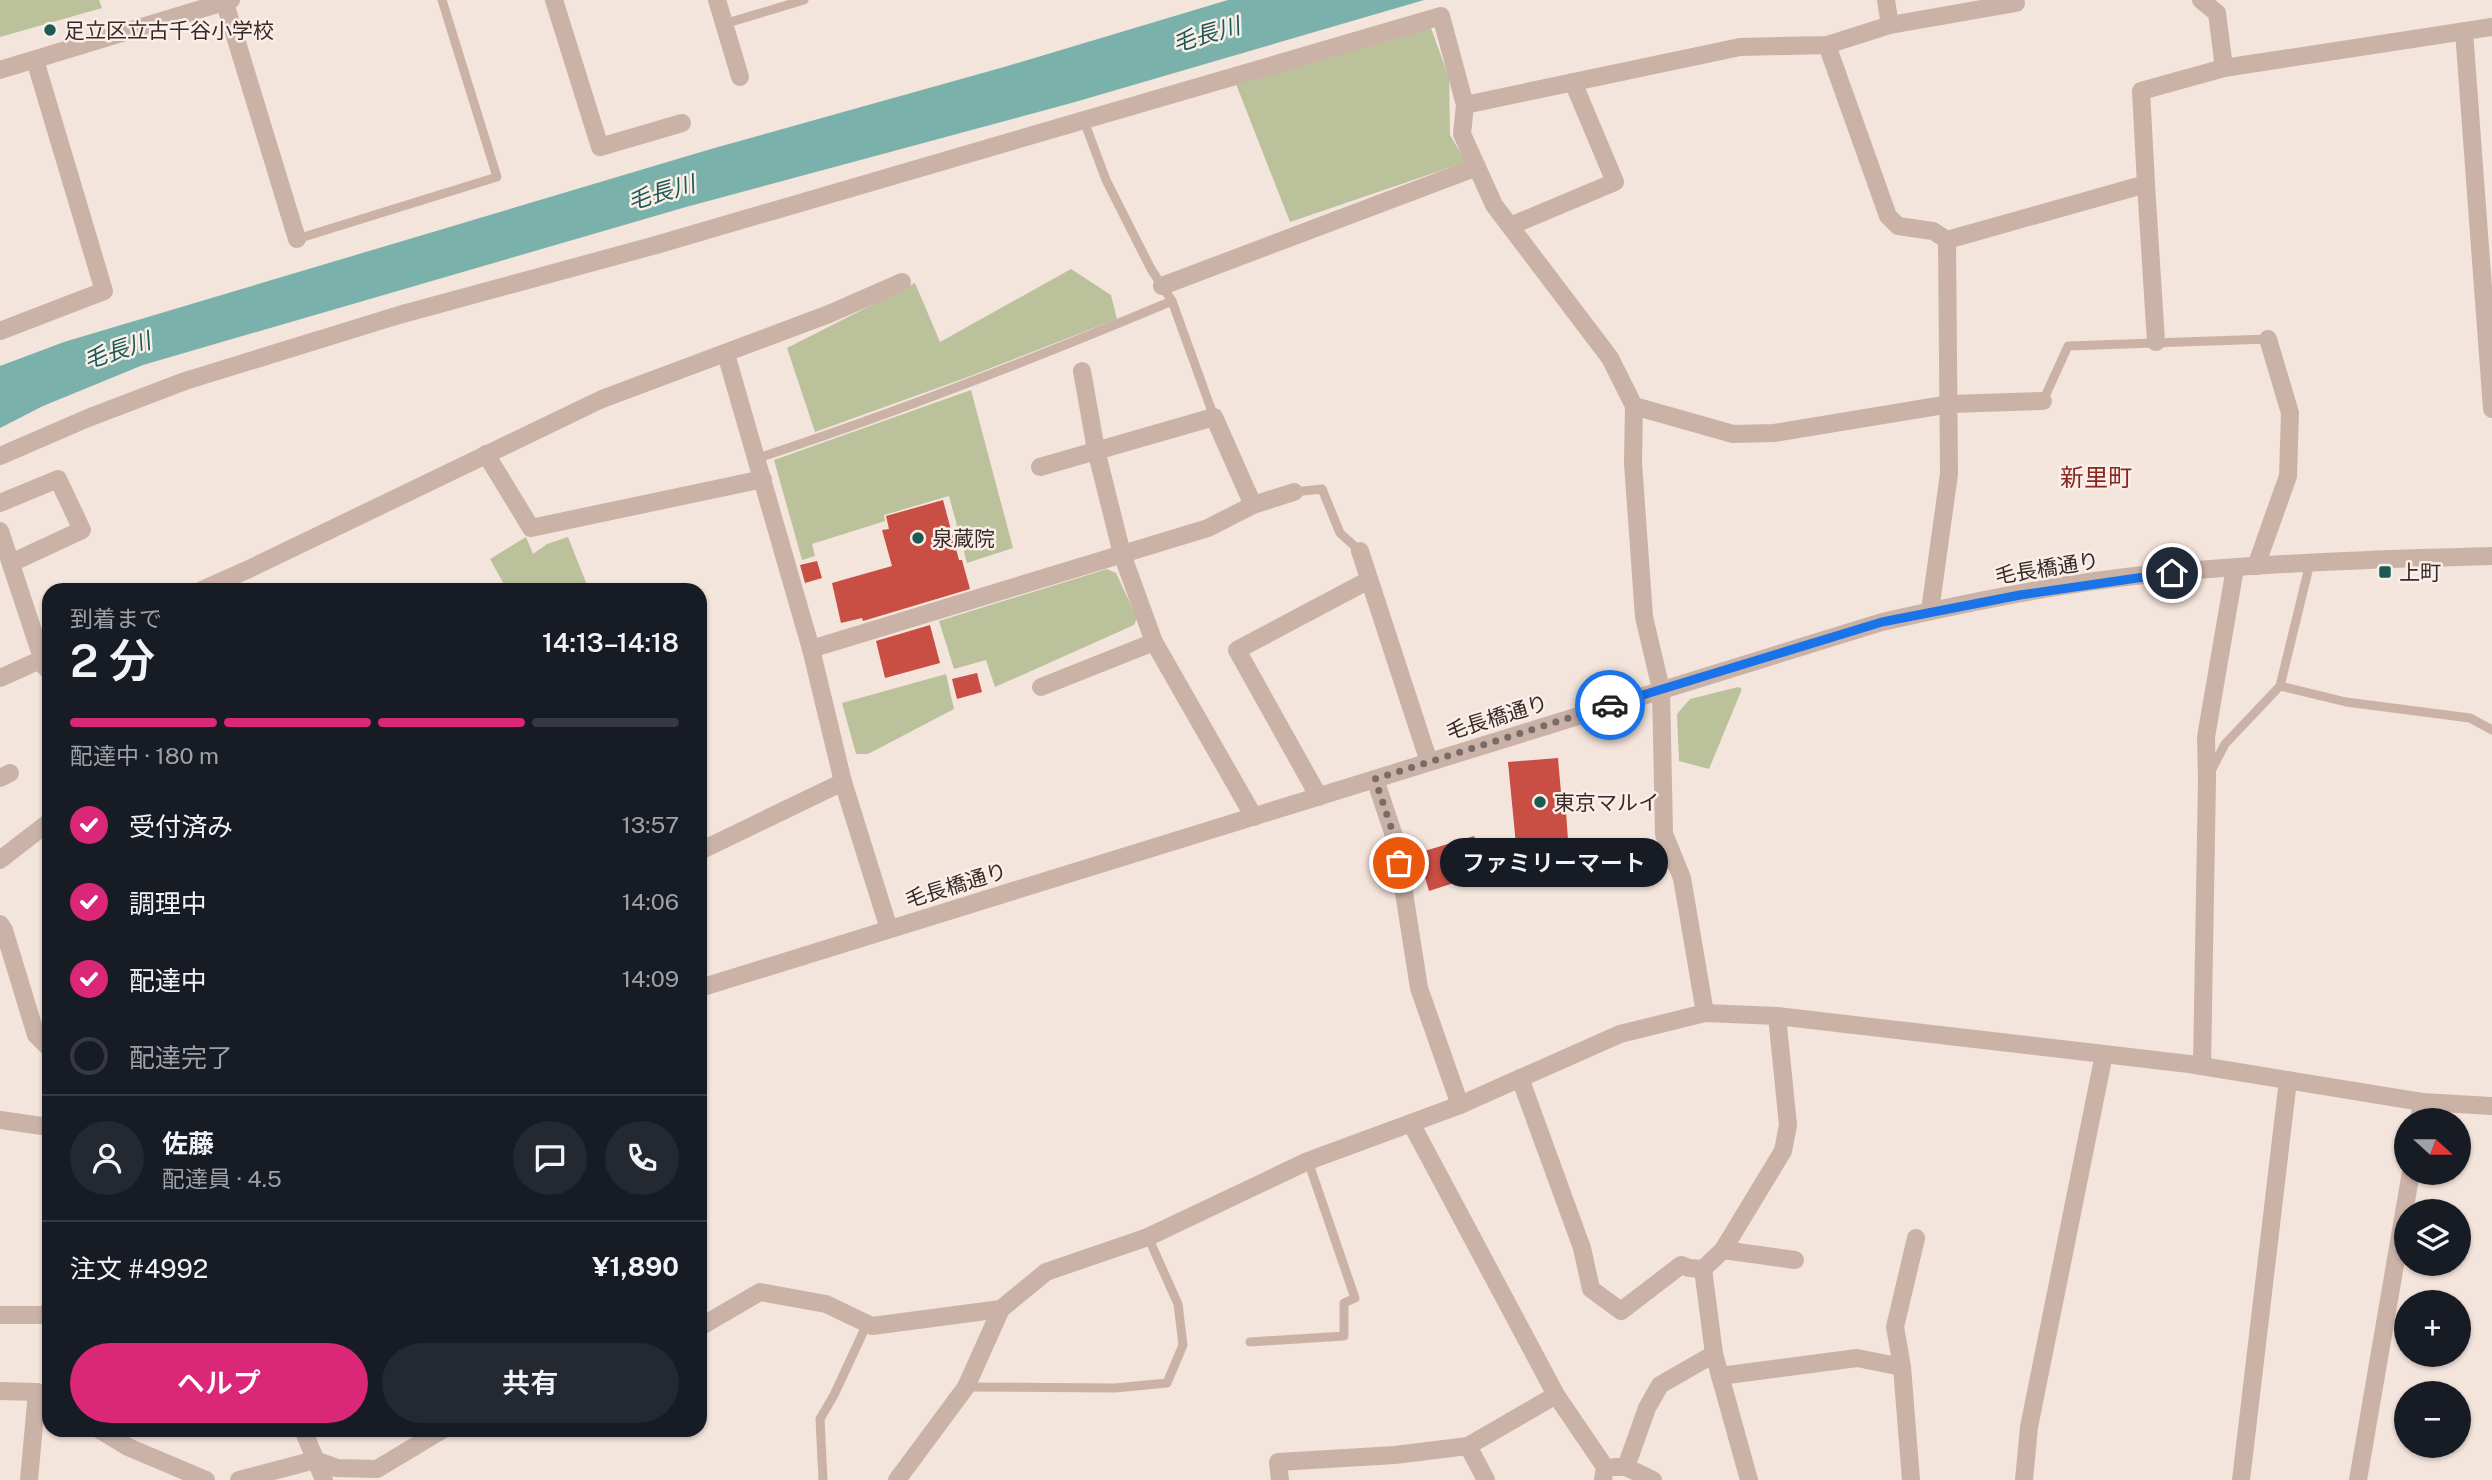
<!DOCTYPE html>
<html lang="ja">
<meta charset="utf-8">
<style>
:root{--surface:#171b24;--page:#242831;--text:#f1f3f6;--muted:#9ea1a6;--line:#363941;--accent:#db2777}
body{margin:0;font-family:"Public Sans","Noto Sans JP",sans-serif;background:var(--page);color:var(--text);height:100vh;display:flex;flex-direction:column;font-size:26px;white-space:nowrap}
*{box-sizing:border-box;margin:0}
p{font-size:23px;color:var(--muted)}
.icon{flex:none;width:38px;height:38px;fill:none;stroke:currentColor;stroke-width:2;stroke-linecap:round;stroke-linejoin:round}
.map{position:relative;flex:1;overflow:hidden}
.side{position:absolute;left:42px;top:583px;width:665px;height:854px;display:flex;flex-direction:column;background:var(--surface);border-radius:21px;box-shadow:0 2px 5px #0004}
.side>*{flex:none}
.needle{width:46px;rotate:111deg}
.controls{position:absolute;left:2394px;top:1108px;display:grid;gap:14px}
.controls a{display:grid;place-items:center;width:77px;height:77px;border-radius:50%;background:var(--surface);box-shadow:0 2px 5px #0004;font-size:35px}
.pin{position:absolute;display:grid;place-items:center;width:60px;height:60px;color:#fff;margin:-30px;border:4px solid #fff;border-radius:50%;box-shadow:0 2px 7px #0007}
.courier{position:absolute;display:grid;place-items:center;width:70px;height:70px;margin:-35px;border:5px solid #1a73e8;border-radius:50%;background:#fff;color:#222;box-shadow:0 2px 9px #0007}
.bubble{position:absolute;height:49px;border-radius:24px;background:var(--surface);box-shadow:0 2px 5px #0004;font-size:23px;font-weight:600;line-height:49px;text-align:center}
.summary em{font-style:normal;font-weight:600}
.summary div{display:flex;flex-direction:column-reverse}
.summary{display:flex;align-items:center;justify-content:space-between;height:119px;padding:0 28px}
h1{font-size:46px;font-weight:600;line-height:52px}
.bar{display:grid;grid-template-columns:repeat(4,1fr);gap:10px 7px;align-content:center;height:84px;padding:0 28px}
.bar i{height:9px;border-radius:5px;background:var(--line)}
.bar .on{background:var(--accent)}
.bar p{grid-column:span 4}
.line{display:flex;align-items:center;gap:18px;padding:0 28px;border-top:2px solid var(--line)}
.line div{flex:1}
.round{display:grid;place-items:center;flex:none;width:74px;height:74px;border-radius:37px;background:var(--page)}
ol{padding:0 28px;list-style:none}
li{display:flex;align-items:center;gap:21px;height:77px}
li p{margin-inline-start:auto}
li .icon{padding:7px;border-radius:50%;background:var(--accent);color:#fff;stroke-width:4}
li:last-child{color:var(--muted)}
li i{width:38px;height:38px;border:4px solid var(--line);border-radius:50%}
.cta{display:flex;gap:14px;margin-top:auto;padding:14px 28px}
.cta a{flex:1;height:80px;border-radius:42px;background:var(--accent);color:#fff;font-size:28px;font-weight:600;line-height:80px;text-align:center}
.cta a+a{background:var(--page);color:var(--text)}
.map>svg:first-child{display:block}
.green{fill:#bbc29b}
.water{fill:#7ab1aa}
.building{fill:#c94e44}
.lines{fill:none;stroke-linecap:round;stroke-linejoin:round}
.service{stroke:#cbb2a7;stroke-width:9}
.minor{stroke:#cbb2a7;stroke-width:18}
.tertiary{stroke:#cbb2a7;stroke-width:18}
.done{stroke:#796b67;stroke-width:7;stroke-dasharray:0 12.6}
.route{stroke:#1a73e8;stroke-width:9}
.poi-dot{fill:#1c5a54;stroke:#faefe8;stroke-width:2.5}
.labels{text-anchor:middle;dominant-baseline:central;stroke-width:5;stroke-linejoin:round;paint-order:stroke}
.poi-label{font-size:21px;fill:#382a28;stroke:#faefe8;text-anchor:start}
.street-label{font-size:21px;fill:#382a28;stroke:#faefe8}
.water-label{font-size:23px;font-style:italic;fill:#1c5a54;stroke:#faefe8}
.quarter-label{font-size:24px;fill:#89271f;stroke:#faefe8}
</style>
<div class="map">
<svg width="2492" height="1480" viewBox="0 0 2492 1480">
<rect width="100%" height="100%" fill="#f3e4dc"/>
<!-- green -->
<g class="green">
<path d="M0,0H99L102,8L0,37Z"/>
<path d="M1431,28L1449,78L1450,135L1466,162L1290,222L1236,84Z"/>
<path d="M1071,269L1111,295L1117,319L968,377L815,432L787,348L915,283L940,342Z"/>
<path d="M971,390L1013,548L967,563L949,496L884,515L885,521L812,544L815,556L802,560L774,460Z"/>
<path d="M526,537L533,554L547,544L568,537L589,590H507L490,559Z"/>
<path d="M1107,569L1116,573L1137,618L1134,625L995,687L986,660L954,669L939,621Z"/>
<path d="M946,674L954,709L868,754H856L842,703Z"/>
<path d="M1738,687L1742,689L1709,769L1679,761L1677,714L1690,699Z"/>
</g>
<!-- water -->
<path class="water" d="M1228,0H1424L1075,102L686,207L143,365L43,406L0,428V366L64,342L711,149L1004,67Z"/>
<!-- building -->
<g class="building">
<path d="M943,500L959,560H962L970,589L863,621L862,618L841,623L832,583L892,566L882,530L889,529L886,516Z"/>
<path d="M817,561L822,578L805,583L800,565Z"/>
<path d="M930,625L940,663L885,678L876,641Z"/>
<path d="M977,673L982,692L957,699L952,679Z"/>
<path d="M1558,758L1561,793H1567L1569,811L1566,812L1569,854L1552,856L1551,851L1517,855L1508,762Z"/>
<path d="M1474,836L1476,841L1485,838L1494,870L1429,891L1418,853Z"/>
</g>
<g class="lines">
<!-- service -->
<g class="service">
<path d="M724,24L804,0"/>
<path d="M1084,121L1106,180L1151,269L1172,301L1214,417"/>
<path d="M297,239L497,177L442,0"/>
<path d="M2043,401L2068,346L2268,339"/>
<path d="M758,458C898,412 1036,358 1172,301"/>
<path d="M1294,492L1322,489L1340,533L1360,551"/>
<path d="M2310,563L2280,686L2346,702L2470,718L2492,730"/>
<path d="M2211,771L2225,744L2280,686"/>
<path d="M1250,1342L1344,1336V1303L1355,1298L1308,1161"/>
<path d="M966,1387L1115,1388L1167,1383L1183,1345L1178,1304L1148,1237"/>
<path d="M823,1480L820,1419L834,1395L867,1324"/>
</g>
<!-- minor -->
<g class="minor">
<path d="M224,0L297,239"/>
<path d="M554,0L600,147L682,123"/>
<path d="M717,0L740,77"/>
<path d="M1886,0L1890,25"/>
<path d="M2201,0L2217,13L2224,68"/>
<path d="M2464,31L2492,409"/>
<path d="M1827,45L1888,216L1898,226L1933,231L1947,240L2146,184L2141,91L2224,68L2492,27"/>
<path d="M0,70L231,0"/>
<path d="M1465,105L1740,47L1827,45L1890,25L2016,3"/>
<path d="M2146,184L2156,342"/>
<path d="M1510,226L1615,182L1573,82"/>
<path d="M1162,286L1477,167"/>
<path d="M0,331L104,291L35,60"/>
<path d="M726,354L811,649L843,782L889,929"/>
<path d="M1082,371L1096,450L1122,554L1154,642L1254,817"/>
<path d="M1634,406L1733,434L1774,433L1950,404L2043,401"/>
<path d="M486,454L531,528L763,479"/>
<path d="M0,456L88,418L185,381L399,315L656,245L1441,16L1465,105L1462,134L1494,205L1610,358L1634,406L1633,463L1644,617L1661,689L1664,834L1682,878L1705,1013"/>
<path d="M1040,467L1214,417L1253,505"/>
<path d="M0,503L58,479L82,530L11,563"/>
<path d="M0,531L45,667L49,671"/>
<path d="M1360,551L1429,762"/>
<path d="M2256,566L2288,476L2290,413L2268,339"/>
<path d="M202,590L249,569L602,399L829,314L902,282"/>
<path d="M1930,611L1949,474L1947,240"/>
<path d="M811,649L1208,528L1253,505L1294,492"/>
<path d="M0,678L49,656"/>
<path d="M1041,687L1154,642"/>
<path d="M0,778L10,773"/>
<path d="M1375,779L1396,842L1419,988L1460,1105"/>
<path d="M1319,797L1237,650L1369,580"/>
<path d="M700,851L843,782"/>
<path d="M0,860L49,822"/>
<path d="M0,924L4,930L36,1035L49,1048"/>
<path d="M2202,1066L2207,778L2206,737L2235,568"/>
<path d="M1520,1078L1582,1248L1591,1289L1621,1311L1681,1265L1689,1268L1703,1269L1723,1250L1795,1260"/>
<path d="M2419,1120L2422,1102"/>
<path d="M1411,1123L1556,1395L1605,1467L1603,1480"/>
<path d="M1723,1250L1783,1151L1788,1125L1777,1016"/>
<path d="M1703,1269L1714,1354L1749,1480"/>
<path d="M0,1315H43L49,1311"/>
<path d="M700,1327L760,1292L826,1304L872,1326L1001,1309L1046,1272L1148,1237L1308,1161L1460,1105L1620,1034L1705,1013L1777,1016L2104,1054L2189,1064L2422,1102L2492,1106"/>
<path d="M1720,1376L1857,1358L1902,1367"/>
<path d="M0,1391L37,1392L49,1399"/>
<path d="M100,1430L128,1447L206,1480"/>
<path d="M303,1430L324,1480"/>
<path d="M1468,1446L1486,1480"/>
<path d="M1614,1467H1626L1653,1480"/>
<path d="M1626,1467L1647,1408L1660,1385L1714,1354"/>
<path d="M29,1480L37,1392"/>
<path d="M239,1480L315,1460L337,1468L377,1469L442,1430"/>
<path d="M897,1480L966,1387L1001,1309"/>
<path d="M1280,1480L1278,1462L1395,1455L1468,1446L1556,1395"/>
<path d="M1911,1480L1902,1367L1895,1327L1916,1238"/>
<path d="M2024,1480L2029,1427L2104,1054"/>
<path d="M2241,1480L2288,1080"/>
<path d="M2358,1480L2411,1172"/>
</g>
<!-- tertiary -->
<g class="tertiary">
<path d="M700,988L1882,622C1971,602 2062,583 2153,574C2266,563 2379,559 2492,556"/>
<path d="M0,1120L49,1127"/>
</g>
</g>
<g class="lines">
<!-- done -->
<path class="done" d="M1399,863L1396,842L1375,779L1610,705"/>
<!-- route -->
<path class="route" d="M1610,705L1882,622L2020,595L2172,573"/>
</g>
<!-- markers -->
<g class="poi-dot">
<circle cx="50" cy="30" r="7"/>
<circle cx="918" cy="538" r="7"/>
<rect x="2378" y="565" width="14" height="14" rx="3.5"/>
<circle cx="1540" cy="802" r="7"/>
</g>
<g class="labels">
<!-- poi labels -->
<g class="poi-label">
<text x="64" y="30">足立区立古千谷小学校</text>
<text x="932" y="538">泉蔵院</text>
<text x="2399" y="572">上町</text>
<text x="1554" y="802">東京マルイ</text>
</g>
<!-- street labels -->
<g class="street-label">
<text transform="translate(2047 568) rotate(-9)">毛長橋通り</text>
<text transform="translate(1497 717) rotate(-17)">毛長橋通り</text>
<text transform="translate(956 885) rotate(-17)">毛長橋通り</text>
</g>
<!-- water labels -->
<g class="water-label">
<text transform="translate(1206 34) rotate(-16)">毛長川</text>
<text transform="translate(661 192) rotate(-16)">毛長川</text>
<text transform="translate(117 350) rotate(-18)">毛長川</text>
</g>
<!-- quarter labels -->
<g class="quarter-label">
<text x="2096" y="477">新里町</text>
</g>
</g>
</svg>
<div class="controls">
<a><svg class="needle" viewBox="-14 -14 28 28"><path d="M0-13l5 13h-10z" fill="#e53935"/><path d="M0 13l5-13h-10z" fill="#9ea1a6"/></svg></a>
<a><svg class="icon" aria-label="layers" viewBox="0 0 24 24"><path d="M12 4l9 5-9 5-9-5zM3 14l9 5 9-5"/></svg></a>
<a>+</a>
<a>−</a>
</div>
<div class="pin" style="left:1399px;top:863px;background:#ea580c"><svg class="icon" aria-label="bag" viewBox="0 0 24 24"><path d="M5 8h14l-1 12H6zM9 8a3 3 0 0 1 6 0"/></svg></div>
<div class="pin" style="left:2172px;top:573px;background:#1f2937"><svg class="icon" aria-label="home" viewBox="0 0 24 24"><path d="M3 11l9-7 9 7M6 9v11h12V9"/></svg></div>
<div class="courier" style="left:1610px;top:705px"><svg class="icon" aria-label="car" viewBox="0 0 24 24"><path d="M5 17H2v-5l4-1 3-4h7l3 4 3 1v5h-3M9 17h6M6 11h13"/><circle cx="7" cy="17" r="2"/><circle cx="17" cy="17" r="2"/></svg></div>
<div class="bubble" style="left:1440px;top:838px;width:228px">ファミリーマート</div>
<section class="side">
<div class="summary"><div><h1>2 分</h1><p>到着まで</p></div><em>14:13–14:18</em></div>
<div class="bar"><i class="on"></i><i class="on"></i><i class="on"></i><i></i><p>配達中 · 180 m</p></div>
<ol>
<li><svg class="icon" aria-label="check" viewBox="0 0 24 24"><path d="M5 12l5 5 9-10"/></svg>受付済み<p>13:57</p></li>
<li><svg class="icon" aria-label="check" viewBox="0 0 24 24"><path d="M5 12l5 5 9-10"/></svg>調理中<p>14:06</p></li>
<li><svg class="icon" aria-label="check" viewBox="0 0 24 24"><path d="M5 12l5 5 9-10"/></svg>配達中<p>14:09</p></li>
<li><i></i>配達完了</li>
</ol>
<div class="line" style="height:126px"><a class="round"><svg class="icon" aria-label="person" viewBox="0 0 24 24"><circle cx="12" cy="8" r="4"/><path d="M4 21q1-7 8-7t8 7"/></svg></a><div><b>佐藤</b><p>配達員 · 4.5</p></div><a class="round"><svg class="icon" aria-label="chat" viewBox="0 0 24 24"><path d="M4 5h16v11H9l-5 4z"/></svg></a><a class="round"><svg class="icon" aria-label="phone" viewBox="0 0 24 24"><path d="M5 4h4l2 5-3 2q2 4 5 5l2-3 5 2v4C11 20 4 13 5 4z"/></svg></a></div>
<div class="line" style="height:91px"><div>注文 #4992</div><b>¥1,890</b></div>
<div class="cta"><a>ヘルプ</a><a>共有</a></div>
</section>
</div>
